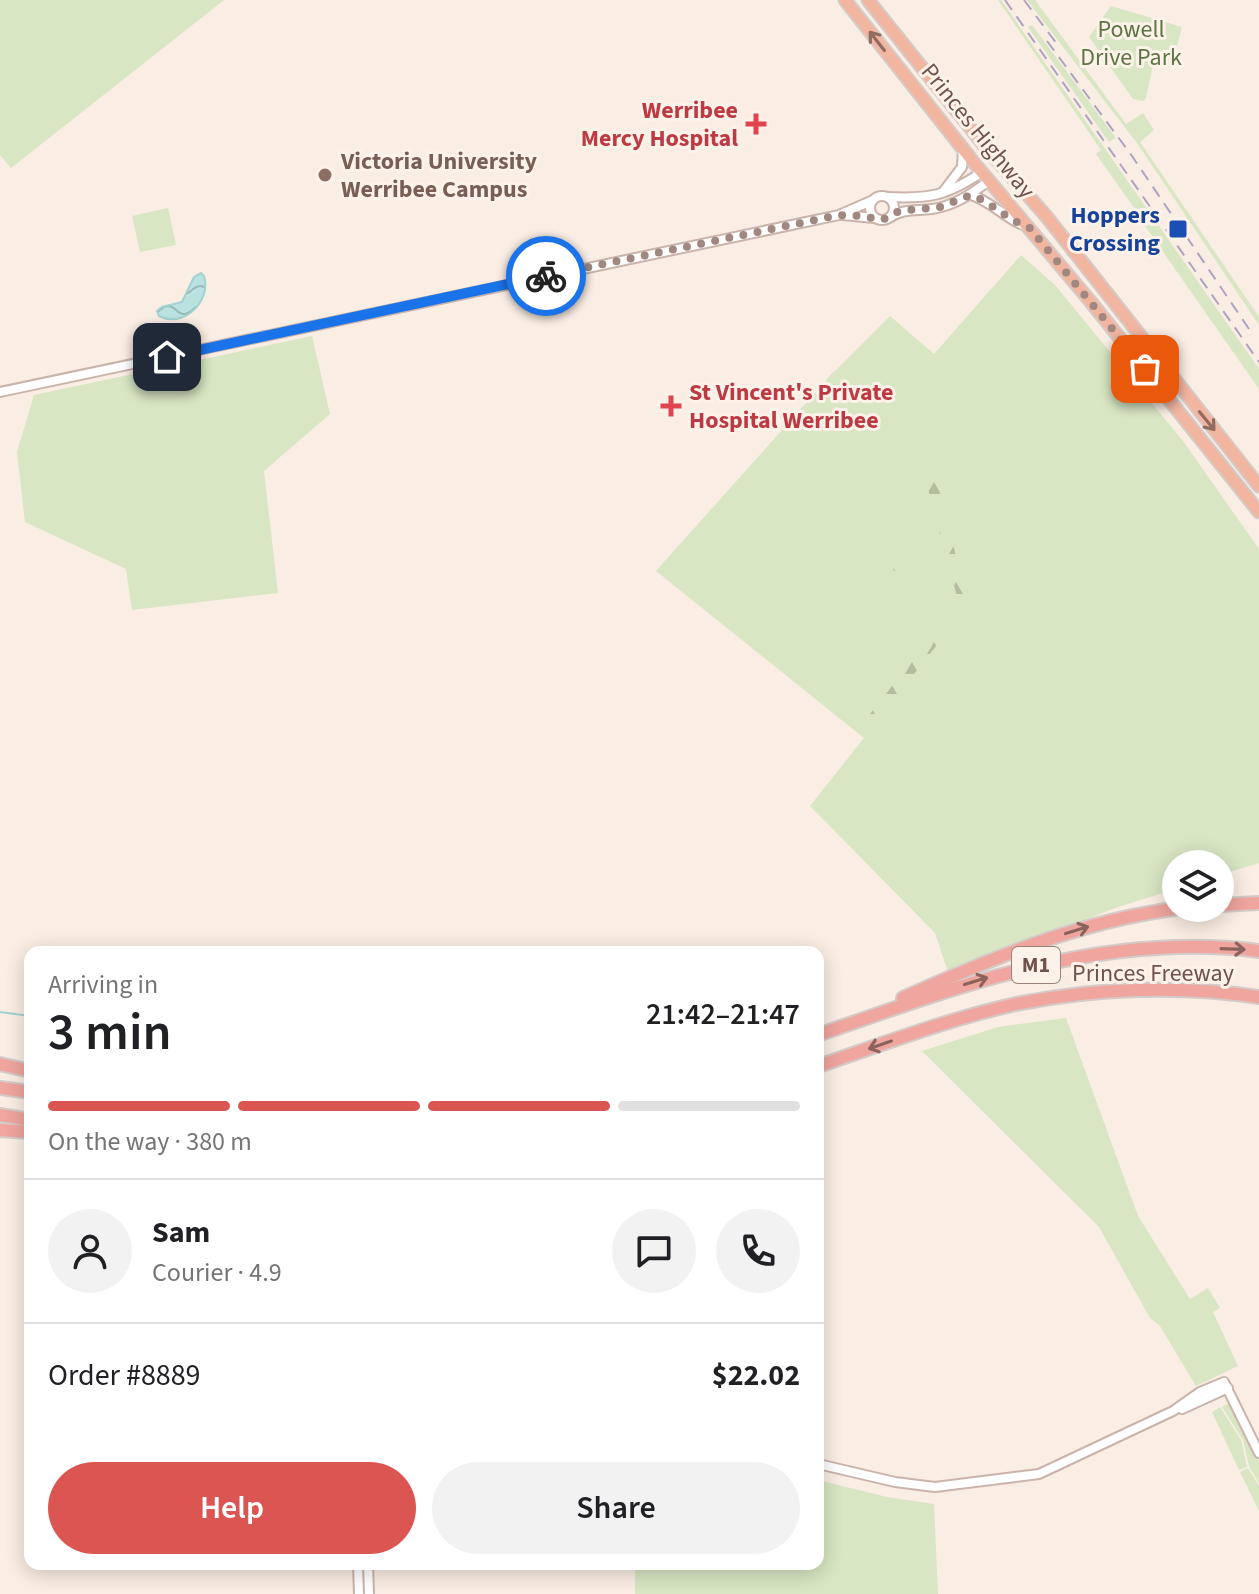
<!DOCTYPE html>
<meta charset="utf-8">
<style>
:root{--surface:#fff;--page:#f2f2f2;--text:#202124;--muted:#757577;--line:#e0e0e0;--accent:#db5652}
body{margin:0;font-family:"Source Sans 3",sans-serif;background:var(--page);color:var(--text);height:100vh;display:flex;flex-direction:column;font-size:30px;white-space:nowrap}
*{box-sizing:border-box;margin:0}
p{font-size:26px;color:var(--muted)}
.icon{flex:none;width:44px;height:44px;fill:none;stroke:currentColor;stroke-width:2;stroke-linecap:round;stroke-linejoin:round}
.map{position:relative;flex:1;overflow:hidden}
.panel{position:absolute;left:24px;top:946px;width:800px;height:624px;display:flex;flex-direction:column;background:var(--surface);border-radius:16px;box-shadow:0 4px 20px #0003}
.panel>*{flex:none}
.controls{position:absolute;left:1162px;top:850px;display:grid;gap:16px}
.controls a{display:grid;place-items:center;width:72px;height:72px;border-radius:50%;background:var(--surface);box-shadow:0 4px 20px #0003;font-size:40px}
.pin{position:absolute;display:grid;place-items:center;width:68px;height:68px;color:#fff;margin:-34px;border-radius:16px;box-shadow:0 4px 12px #0006}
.courier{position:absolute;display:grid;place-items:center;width:80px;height:80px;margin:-40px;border:6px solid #1a73e8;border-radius:50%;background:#fff;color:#222;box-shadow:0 2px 10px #0007}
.headline em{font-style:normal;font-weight:600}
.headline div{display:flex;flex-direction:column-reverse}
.headline{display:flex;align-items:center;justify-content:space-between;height:136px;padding:0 24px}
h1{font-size:52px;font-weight:600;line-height:60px}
.bar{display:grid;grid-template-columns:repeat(4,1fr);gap:12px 8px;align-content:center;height:96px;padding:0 24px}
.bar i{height:10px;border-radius:6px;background:var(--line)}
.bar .on{background:var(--accent)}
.bar p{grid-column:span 4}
.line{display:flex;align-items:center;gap:20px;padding:0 24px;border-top:2px solid var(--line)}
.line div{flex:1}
.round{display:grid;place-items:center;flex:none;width:84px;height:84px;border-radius:42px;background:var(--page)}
.primary-button{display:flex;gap:16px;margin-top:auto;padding:16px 24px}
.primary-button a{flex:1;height:92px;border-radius:48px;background:var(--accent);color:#fff;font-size:32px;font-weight:600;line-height:92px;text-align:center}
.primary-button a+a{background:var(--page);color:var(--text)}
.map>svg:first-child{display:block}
.green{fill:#d8e6c3}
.forest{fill:url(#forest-firs)}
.water{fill:url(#water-waves);stroke:#a1d3d1;stroke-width:2}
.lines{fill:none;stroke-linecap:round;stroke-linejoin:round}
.stream{stroke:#a1d3d1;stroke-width:2}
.tertiary-casing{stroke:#cab3ab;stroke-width:12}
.trunk-casing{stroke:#d4cbc9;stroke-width:15}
.motorway-casing{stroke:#d4cbc9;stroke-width:16}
.tertiary{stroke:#fff;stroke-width:8}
.trunk{stroke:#f2b5a0;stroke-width:11}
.motorway{stroke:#f0a59f;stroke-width:12}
.rail{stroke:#aea3c2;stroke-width:2;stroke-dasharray:12 8;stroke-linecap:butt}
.oneway{stroke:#906b60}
.oneway2{stroke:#8a635c}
.done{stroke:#a08880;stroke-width:8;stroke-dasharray:0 14.4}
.route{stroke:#1a73e8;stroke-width:10}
.health-dot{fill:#e0444e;stroke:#fdf2e9;stroke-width:3}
.education-dot{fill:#8d6e63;stroke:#fdf2e9;stroke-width:3}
.transit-dot{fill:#1a4fb4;stroke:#fdf2e9;stroke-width:3}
.labels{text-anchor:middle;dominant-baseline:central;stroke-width:6;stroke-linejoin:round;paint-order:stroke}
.shield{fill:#fdf2e9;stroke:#9a827a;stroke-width:2}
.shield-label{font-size:22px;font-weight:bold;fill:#70524b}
.park-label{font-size:24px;fill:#5d7544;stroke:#fdf2e9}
.health-label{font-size:24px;font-weight:bold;fill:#be3a42;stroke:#fdf2e9;text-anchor:end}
.street-label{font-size:24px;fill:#70524b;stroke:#fdf2e9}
.education-label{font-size:24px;font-weight:bold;fill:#785e54;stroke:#fdf2e9;text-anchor:start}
.transit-label{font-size:24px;font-weight:bold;fill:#164399;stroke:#fdf2e9;text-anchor:end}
</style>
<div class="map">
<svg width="1259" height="1594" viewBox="0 0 1259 1594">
<defs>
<pattern id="forest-firs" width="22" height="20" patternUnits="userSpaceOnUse" patternTransform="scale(2)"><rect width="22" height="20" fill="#d8e6c3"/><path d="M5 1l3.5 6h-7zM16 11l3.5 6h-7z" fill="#b4bda0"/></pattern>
<pattern id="water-waves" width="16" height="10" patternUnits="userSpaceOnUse" patternTransform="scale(2)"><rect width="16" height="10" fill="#bae2e0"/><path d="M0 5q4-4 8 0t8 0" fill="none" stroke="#9cbab8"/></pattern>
</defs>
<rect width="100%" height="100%" fill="#faede3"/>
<!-- green -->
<g class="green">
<path d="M0,0H224L11,168L0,155Z"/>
<path d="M998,0H1001L1259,369V389L1140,219L1143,216L1132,205L1096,154L1101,150Z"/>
<path d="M1027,0H1035L1126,124L1143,113L1154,130L1140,142L1259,317V325L1137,143Z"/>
<path d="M1111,6L1182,27L1171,68L1153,65L1146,98L1143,101L1133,99L1089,37Z"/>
<path d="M1032,25L1116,138L1109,142L1028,27Z"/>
<path d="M168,208L176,245L140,252L132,216Z"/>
<path d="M1021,255L1055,285L1183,441L1259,549V863L1220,875V864H1176V889L1118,907L948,972L935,933L810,806L864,738L656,571L833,373L890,316L934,354Z"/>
<path d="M312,336L330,414L264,471L278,593L132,610L126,569L25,522L17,452L34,395Z"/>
<path d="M1066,1018L1138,1216L1190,1299L1208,1288L1220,1308L1213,1312L1238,1366L1196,1386L1160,1326L1150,1318L1099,1227L922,1051L998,1027Z"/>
<path d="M1229,1403L1259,1461V1483L1249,1466L1243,1440L1222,1407Z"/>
<path d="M1220,1407L1241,1440L1247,1467L1239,1470L1212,1412Z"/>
<path d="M1248,1468L1259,1486V1511L1240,1472Z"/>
<path d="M818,1480L887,1497L934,1504L938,1594H635V1564H818Z"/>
</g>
<!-- forest -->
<g class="forest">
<path d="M833,372L933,466L967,599L958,600L923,471L837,392L826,380Z"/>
<path d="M911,555L924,560L921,572L913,579L893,570L897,558Z"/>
<path d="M949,614L956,621L880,717L870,714Z"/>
</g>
<!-- water -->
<path class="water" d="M201,273L204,276C212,301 183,329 159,316L157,311L162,307L182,302L194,277Z"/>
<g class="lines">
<!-- stream -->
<path class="stream" d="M0,1012L30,1016"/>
<defs>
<g id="tertiary">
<path d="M943,192L962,167L963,149"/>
<path d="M971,195C993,202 1007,221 1029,227"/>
<circle cx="882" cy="208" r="12"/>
<path d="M888,197C929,199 947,196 982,172"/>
<path d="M843,215L874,218"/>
<path d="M889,218C904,208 915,211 932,209C954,206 971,194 989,181"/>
<path d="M0,392L839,215L871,201"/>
<path d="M1182,1409L1228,1388"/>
<path d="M818,1464L895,1482L935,1487L1039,1474L1173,1411L1200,1392L1224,1382L1259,1453"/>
<path d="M358,1564L359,1594"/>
<path d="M368,1564L369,1594"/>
</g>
<g id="trunk">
<path d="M845,0L975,164L1090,301L1259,512"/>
<path d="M868,0L988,150L1046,216L1259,486"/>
</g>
<g id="motorway">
<path d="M1220,905L1259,903"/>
<path d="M903,998C992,958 1083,920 1181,908"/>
<path d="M818,1035C960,985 1106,931 1259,951"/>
<path d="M0,1064L30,1071"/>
<path d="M818,1066C883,1044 948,1019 1016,1004C1095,988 1180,985 1259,997"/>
<path d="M0,1088L30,1092"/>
<path d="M0,1115L30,1120"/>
<path d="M0,1130L30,1132"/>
</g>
</defs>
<!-- tertiary casing -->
<use href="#tertiary" class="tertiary-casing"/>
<!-- trunk casing -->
<use href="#trunk" class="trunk-casing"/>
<!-- motorway casing -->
<use href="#motorway" class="motorway-casing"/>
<!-- tertiary -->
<use href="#tertiary" class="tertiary"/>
<!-- trunk -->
<use href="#trunk" class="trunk"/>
<!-- motorway -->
<use href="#motorway" class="motorway"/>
<!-- rail -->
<g class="rail">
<path d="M1005,0L1259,362"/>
<path d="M1024,0L1060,48"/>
<path d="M1047,41L1132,156L1249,329"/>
</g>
</g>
<!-- one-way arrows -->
<defs><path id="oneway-shaft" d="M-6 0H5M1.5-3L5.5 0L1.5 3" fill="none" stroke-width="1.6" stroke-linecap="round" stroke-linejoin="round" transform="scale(2)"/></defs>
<g class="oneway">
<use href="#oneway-shaft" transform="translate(877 41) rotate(-128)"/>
<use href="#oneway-shaft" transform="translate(1207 421) rotate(51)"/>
</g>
<g class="oneway2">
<use href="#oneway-shaft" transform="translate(1077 930) rotate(-17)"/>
<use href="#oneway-shaft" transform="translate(1233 949) rotate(2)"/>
<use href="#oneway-shaft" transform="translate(976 981) rotate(-17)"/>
<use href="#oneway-shaft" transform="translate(880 1045) rotate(161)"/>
</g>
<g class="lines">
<!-- done -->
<path class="done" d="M546,276L839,215L862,216L882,220L899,211L940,207L971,195C993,203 1008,221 1029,227L1145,369"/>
<!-- route -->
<path class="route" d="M167,357L546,276"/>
</g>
<!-- markers -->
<g class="health-dot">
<path d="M752 112h8v8h8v8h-8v8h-8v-8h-8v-8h8z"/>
<path d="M667 394h8v8h8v8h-8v8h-8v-8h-8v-8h8z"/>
</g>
<circle class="education-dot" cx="325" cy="175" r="8"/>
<rect class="transit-dot" x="1168" y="219" width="20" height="20" rx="4"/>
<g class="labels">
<!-- shield labels -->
<rect class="shield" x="1012" y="947" width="48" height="36" rx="6"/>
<g class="shield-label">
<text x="1036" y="965">M1</text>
</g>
<!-- park labels -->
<g class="park-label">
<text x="1131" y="29">Powell<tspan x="1131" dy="28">Drive Park</tspan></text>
</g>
<!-- health labels -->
<g class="health-label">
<text x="738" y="110">Werribee<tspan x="738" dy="28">Mercy Hospital</tspan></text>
<text x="689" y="392" text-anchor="start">St Vincent's Private<tspan x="689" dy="28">Hospital Werribee</tspan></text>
</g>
<!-- street labels -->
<g class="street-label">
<text transform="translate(978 131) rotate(51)">Princes Highway</text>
<text x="1153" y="973">Princes Freeway</text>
</g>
<!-- education labels -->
<g class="education-label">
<text x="341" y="161">Victoria University<tspan x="341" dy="28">Werribee Campus</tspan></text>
</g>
<!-- transit labels -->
<g class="transit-label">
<text x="1160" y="215">Hoppers<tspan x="1160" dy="28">Crossing</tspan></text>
</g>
</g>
</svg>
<div class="controls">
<a><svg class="icon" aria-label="layers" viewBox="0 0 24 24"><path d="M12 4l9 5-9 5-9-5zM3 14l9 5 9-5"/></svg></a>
</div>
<div class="pin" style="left:1145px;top:369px;background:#ea580c"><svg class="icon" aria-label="bag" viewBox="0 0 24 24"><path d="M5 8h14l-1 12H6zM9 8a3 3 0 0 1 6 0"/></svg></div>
<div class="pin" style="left:167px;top:357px;background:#1f2937"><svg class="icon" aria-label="home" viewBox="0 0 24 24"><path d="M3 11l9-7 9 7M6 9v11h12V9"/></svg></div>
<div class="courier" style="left:546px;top:276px"><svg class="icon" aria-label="bike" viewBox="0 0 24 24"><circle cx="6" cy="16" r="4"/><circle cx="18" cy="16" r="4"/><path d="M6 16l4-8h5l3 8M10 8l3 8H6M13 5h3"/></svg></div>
<section class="panel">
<div class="headline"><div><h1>3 min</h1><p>Arriving in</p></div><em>21:42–21:47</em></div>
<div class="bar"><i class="on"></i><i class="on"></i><i class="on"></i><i></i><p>On the way · 380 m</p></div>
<div class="line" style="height:144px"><a class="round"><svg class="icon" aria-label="person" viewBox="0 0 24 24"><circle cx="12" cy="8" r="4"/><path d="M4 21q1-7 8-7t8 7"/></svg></a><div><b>Sam</b><p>Courier · 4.9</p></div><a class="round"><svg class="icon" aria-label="chat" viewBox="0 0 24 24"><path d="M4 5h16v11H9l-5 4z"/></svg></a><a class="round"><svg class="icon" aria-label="phone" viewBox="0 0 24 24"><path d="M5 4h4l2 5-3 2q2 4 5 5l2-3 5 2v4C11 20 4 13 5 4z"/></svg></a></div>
<div class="line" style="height:104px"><div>Order #8889</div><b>$22.02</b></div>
<div class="primary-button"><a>Help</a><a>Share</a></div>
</section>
</div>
